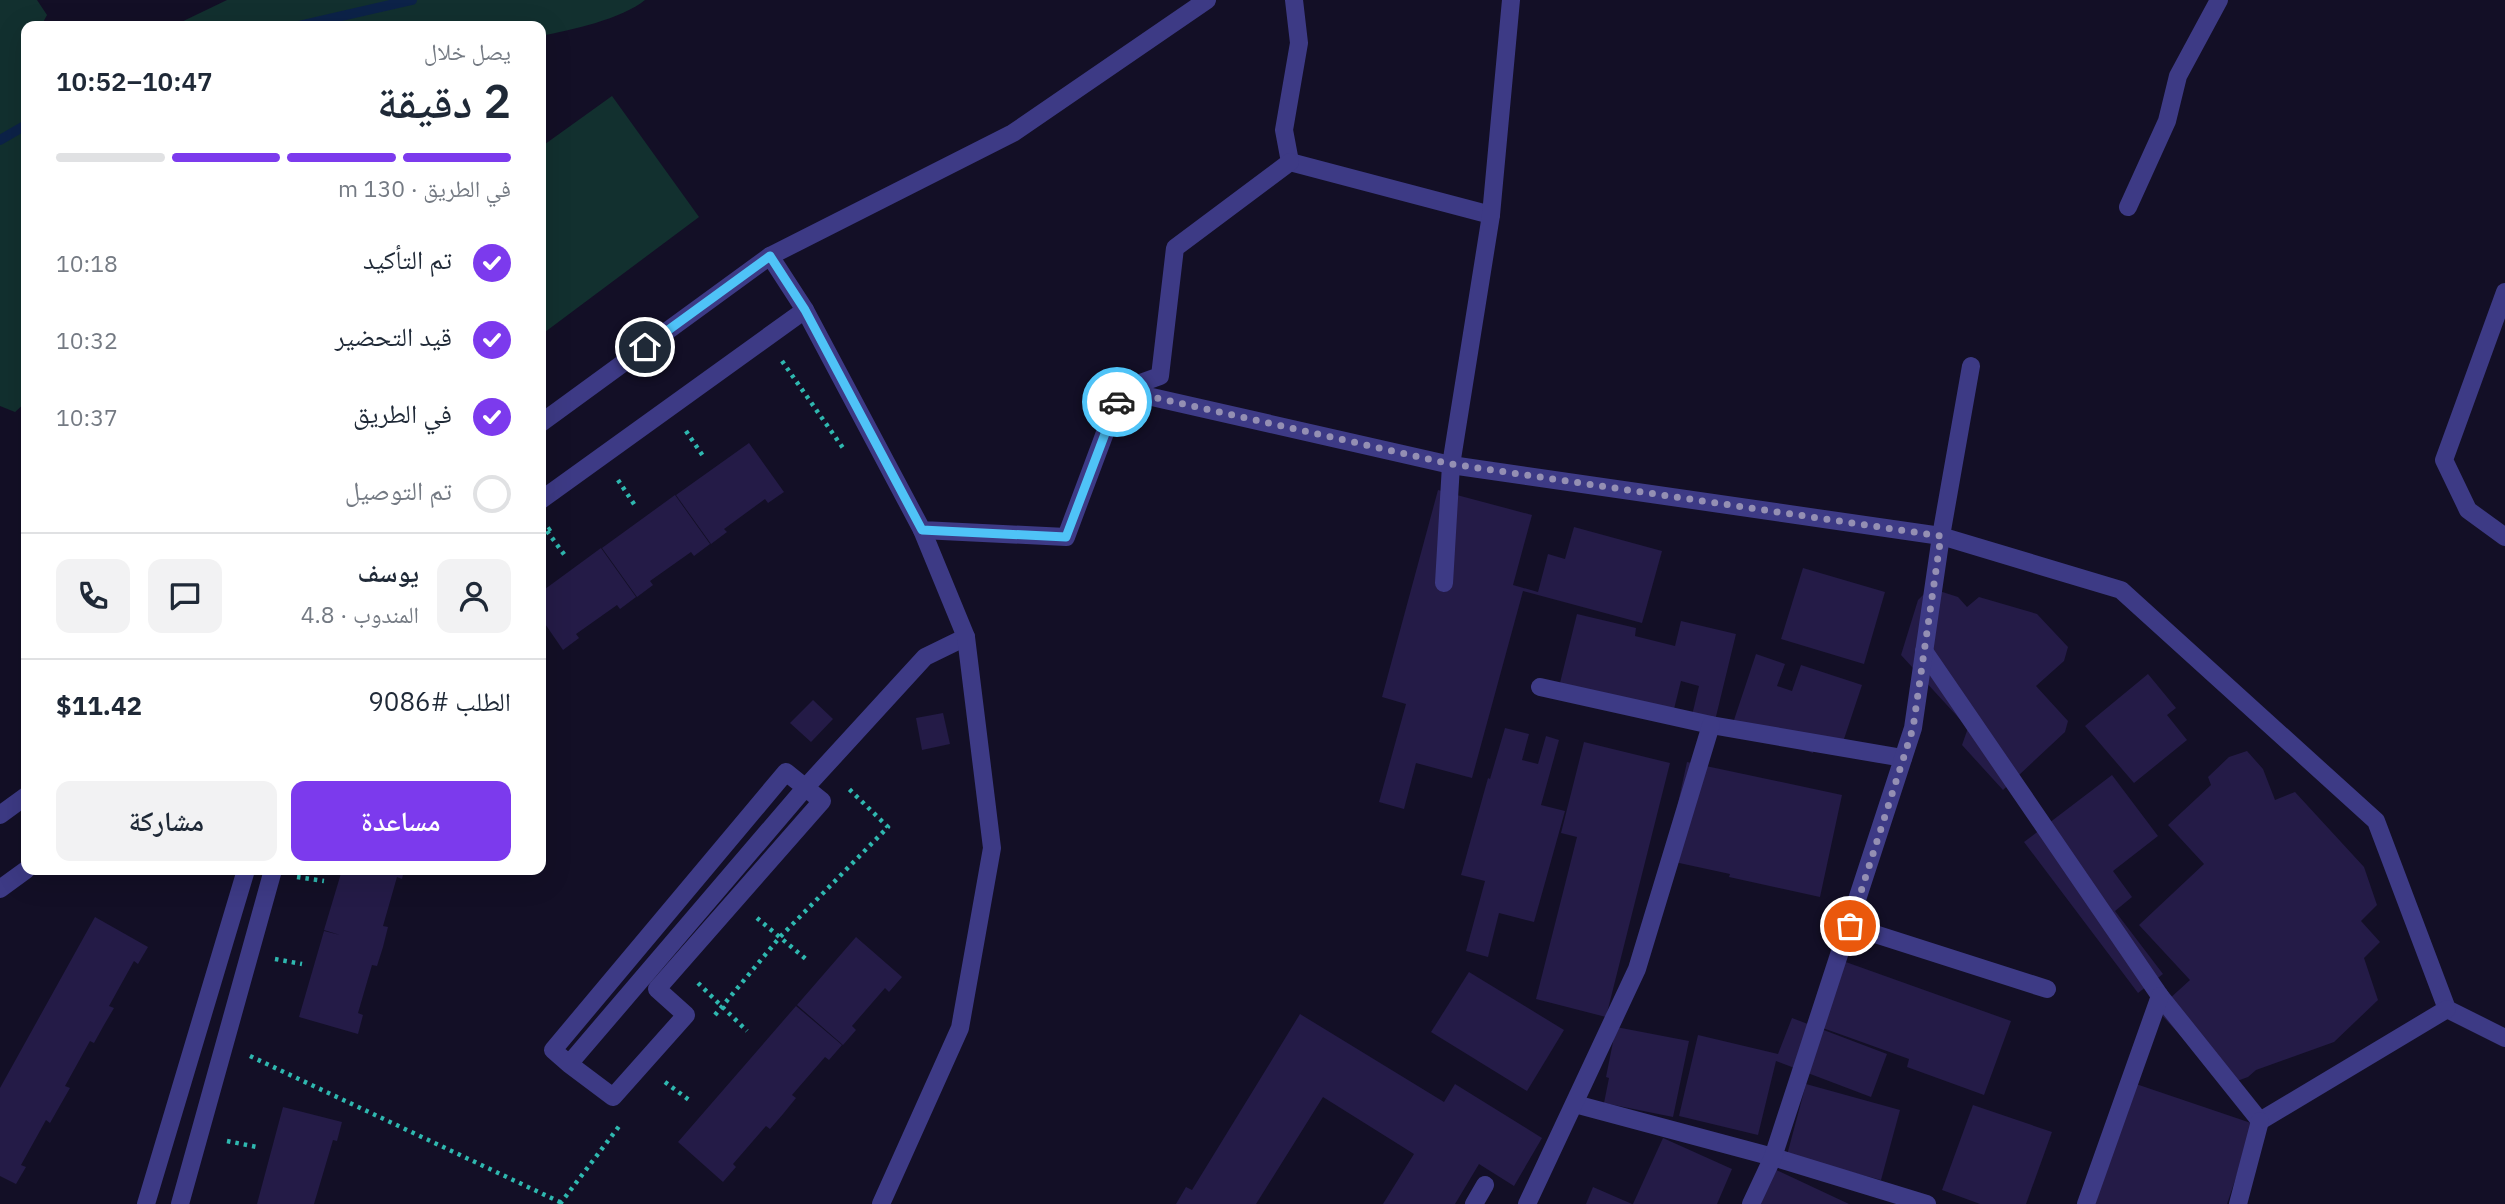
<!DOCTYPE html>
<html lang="ar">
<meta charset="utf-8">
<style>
:root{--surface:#fff;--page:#f2f2f3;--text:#1f2937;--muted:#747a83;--line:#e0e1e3;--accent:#7c3aed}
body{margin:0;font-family:"IBM Plex Sans","Noto Naskh Arabic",sans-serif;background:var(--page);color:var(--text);direction:rtl;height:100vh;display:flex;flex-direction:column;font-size:26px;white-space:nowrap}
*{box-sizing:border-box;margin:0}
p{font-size:23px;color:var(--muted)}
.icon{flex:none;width:38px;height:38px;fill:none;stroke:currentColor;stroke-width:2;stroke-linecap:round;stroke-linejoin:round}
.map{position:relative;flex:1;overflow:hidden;direction:ltr}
.panel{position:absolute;left:21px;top:21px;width:525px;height:854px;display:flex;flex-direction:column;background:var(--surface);border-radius:14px;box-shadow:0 7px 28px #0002;direction:rtl}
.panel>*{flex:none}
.pin{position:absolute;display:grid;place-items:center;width:60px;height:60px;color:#fff;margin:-30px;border:4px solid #fff;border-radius:50%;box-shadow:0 2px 7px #0007}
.courier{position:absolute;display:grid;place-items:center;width:70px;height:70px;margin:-35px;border:5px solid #4fc3f7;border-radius:50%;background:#fff;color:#222;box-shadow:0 2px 9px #0007}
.summary em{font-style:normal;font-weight:600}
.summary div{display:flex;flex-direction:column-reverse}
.summary{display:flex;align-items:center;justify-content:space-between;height:119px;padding:0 35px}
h1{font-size:46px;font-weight:600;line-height:52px}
.bar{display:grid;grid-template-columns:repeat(4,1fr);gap:10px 7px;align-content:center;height:84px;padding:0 35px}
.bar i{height:9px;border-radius:5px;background:var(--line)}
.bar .active{background:var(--accent)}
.bar p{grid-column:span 4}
.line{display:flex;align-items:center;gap:18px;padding:0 35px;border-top:2px solid var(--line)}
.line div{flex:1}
.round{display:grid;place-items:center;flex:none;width:74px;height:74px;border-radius:14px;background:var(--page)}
ol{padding:0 35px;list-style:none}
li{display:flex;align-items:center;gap:21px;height:77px}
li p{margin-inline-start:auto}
li .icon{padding:7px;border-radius:50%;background:var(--accent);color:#fff;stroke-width:4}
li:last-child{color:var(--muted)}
li i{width:38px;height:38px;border:4px solid var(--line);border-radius:50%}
.primary-button{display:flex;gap:14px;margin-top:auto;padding:14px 35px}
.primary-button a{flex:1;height:80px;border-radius:14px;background:var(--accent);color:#fff;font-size:28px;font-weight:600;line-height:80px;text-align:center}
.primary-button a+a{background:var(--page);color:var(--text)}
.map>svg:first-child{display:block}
.green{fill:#12302f}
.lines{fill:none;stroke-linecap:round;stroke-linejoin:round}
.stream{stroke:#0c2248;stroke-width:10}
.building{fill:#241b47}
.path{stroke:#2fb8b0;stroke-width:4.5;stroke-dasharray:3.5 5;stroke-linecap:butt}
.minor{stroke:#3d3a85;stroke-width:18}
.done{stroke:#948fb3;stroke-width:7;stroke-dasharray:0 12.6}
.route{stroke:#4fc3f7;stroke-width:9}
</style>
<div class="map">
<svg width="2505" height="1204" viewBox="0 0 2505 1204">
<rect width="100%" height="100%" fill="#130f26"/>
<!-- green -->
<g class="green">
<path d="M0,0H37L47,15L41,26H26L24,60L26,61V402L15,412L0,406Z"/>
<path d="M227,0H645C622,19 571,30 541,36V26H173Z"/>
<path d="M612,96L699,217L541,335V147Z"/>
</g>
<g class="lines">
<!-- stream -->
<g class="stream">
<path d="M298,26L412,0"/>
<path d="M0,140L26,125"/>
</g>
</g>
<!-- building -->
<g class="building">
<path d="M749,443L784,492L768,503L765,499L724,529L727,532L711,544L676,495Z"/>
<path d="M1438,490L1532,515L1513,585L1538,592L1548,554L1565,559L1574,527L1662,551L1642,623L1523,591L1472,778L1416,763L1404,809L1379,802L1406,704L1382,697Z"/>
<path d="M675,495L710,544L694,556L691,552L650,581L653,585L637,597L602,548Z"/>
<path d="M601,548L636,597L620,609L617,605L576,634L579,638L563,650L541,618V592Z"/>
<path d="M1803,568L1885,592L1864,664L1781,639Z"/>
<path d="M1930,588L1958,597L1967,607L1979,597L2037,614L2068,647L2064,661L2036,686L2068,721L2065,732L2003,790L1962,745L1968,728L1901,655L1918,600Z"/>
<path d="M1577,614L1636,628L1635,636L1675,646L1681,621L1736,634L1712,733L1689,728L1699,686L1681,681L1671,721L1557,695Z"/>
<path d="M1756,654L1785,664L1777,686L1792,691L1801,665L1862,685L1839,754L1815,746L1813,753L1732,726Z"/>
<path d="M2148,674L2176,708L2167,715L2187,740L2134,783L2085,726Z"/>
<path d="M813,700L833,719L811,742L790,723Z"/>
<path d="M943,713L950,744L922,750L916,718Z"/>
<path d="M1505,728L1529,734L1522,760L1538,764L1546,736L1559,740L1541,805L1565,811L1534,922L1499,913L1488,957L1466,951L1485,881L1461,875L1488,778L1490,779Z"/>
<path d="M1584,742L1670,763L1606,1017L1536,999L1577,837L1561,833Z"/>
<path d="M2247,751L2263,769L2275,800L2295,792L2364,867L2377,905L2361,921L2380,942L2364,958L2378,1000L2334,1042L2256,1070L2248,1077L2226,1085L2157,1010L2190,980L2139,925L2204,864L2168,825L2211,785L2208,777L2229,757Z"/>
<path d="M1687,762L1842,795L1820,897L1729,877L1730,874L1670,861L1673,826Z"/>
<path d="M2112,775L2158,836L2113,871L2132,897L2115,911L2163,974L2138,993L2024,842Z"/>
<path d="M342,870H404L402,879L397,877L383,926L388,927L383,947L377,966L372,965L358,1013L363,1015L358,1034L299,1017L324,931L340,935L324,930Z"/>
<path d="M95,917L148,947L138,964L134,961L109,1006L114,1008L104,1025L94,1043L90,1041L65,1086L70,1088L50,1123L46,1120L21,1165L26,1167L16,1184L0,1176V1088Z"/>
<path d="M856,937L902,977L889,992L885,988L852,1026L856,1030L843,1045L797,1005Z"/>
<path d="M1843,961L2011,1021L1984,1095L1907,1067L1909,1059L1820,1027Z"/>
<path d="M1469,972L1564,1030L1527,1091L1431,1032Z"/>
<path d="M796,1006L842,1045L829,1060L825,1057L792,1095L796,1098L783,1114L770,1129L766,1126L733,1164L736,1167L723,1182L678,1142Z"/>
<path d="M1300,1014L1444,1102L1455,1084L1542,1138L1514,1186L1479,1164L1455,1204H1383L1414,1154L1323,1097L1256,1204H1176L1186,1187L1192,1190Z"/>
<path d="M1792,1018L1887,1054L1871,1097L1776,1061L1758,1135L1679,1116L1698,1035L1778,1054Z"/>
<path d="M1616,1027L1689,1041L1673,1117L1604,1103L1609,1078L1606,1077Z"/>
<path d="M1806,1084L1900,1110L1881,1180L1787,1155Z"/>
<path d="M2136,1084L2254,1124L2227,1204H2095Z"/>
<path d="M1973,1105L2052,1132L2026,1204H1980L1942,1190Z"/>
<path d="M283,1107L342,1122L337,1141L333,1140L314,1204H257Z"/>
<path d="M1663,1138L1732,1169L1717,1204H1633Z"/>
<path d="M1774,1169L1849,1204H1758Z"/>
<path d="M1593,1187L1632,1204H1586Z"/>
</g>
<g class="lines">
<!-- path -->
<g class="path">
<path d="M782,361L843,448"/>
<path d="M686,431L705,459"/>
<path d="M618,480L636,507"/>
<path d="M547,531L566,557"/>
<path d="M541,535L551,528"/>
<path d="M297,877L324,881"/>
<path d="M757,918L807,960"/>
<path d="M275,959L302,964"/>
<path d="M698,983L747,1031"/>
<path d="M715,1015L780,937L888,827L849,789"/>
<path d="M250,1056L562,1203"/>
<path d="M665,1082L689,1100"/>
<path d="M227,1141L257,1147"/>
<path d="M560,1204L620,1125"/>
</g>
<!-- minor -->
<g class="minor">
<path d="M1290,162L1491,215"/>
<path d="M1290,162L1284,130L1299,43L1294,0"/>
<path d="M2128,207L2167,121L2178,76L2219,0"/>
<path d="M770,256L805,310L922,530L1066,537L1121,390L1451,465L1941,536L2121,590L2376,821L2447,1009L2505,1038"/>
<path d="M2505,292L2444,460L2468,510L2505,537"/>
<path d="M1121,390L1160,376L1175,248L1290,162"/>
<path d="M541,423L770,256L1013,133L1207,0"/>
<path d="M541,500L805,310"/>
<path d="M1444,583L1451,465L1491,215L1511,0"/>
<path d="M1924,651L2160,996L2260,1121L2447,1009"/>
<path d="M1540,687L1711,725L1903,758"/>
<path d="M0,815L26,796"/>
<path d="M0,889L26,870"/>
<path d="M1850,926L2047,989"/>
<path d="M569,1064L613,1097L686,1015L657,989L822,801L786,772L553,1050L569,1064L805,788L925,657L966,637"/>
<path d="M1575,1104L1773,1157L1927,1204"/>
<path d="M146,1204L246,870"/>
<path d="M180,1204L273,870"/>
<path d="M881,1204L960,1028L992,848L966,637L922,530"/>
<path d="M1474,1204L1485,1185"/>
<path d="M1527,1204L1637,969L1711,725"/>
<path d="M1751,1204L1773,1157L1913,728L1941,536L1971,366"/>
<path d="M2086,1204L2160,996"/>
<path d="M2238,1204L2260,1121"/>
</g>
</g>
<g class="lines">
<!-- done -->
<path class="done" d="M1117,402L1121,390L1451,464L1941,536L1913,728L1850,926"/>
<!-- route -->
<path class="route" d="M645,347L770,256L805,310L922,530L1066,537L1117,402"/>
</g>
</svg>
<div class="pin" style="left:1850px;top:926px;background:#ea580c"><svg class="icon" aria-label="bag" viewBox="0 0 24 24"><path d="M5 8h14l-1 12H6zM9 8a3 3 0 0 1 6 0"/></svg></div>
<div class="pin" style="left:645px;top:347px;background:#1f2937"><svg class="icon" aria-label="home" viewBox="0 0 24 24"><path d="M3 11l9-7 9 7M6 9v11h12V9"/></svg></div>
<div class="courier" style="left:1117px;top:402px"><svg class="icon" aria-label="car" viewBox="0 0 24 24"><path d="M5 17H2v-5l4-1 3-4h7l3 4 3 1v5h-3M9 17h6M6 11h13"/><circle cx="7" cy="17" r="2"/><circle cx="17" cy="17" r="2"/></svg></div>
<section class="panel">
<div class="summary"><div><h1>2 دقيقة</h1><p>يصل خلال</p></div><em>10:47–10:52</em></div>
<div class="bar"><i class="active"></i><i class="active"></i><i class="active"></i><i></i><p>في الطريق · 130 m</p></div>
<ol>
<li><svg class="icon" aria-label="check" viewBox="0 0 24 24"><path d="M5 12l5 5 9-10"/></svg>تم التأكيد<p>10:18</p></li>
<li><svg class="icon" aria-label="check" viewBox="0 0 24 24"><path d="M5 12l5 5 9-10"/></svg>قيد التحضير<p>10:32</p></li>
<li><svg class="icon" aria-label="check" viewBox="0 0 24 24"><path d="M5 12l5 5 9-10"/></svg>في الطريق<p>10:37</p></li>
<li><i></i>تم التوصيل</li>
</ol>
<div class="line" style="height:126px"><a class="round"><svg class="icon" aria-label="person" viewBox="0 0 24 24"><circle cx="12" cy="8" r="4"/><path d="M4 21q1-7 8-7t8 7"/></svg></a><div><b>يوسف</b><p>المندوب · 4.8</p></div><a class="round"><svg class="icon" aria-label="chat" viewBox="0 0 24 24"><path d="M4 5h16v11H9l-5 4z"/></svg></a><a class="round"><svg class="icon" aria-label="phone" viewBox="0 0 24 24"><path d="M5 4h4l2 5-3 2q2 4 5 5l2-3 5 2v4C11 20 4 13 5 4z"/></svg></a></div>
<div class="line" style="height:91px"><div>الطلب #9086</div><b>$11.42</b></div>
<div class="primary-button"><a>مساعدة</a><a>مشاركة</a></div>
</section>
</div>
